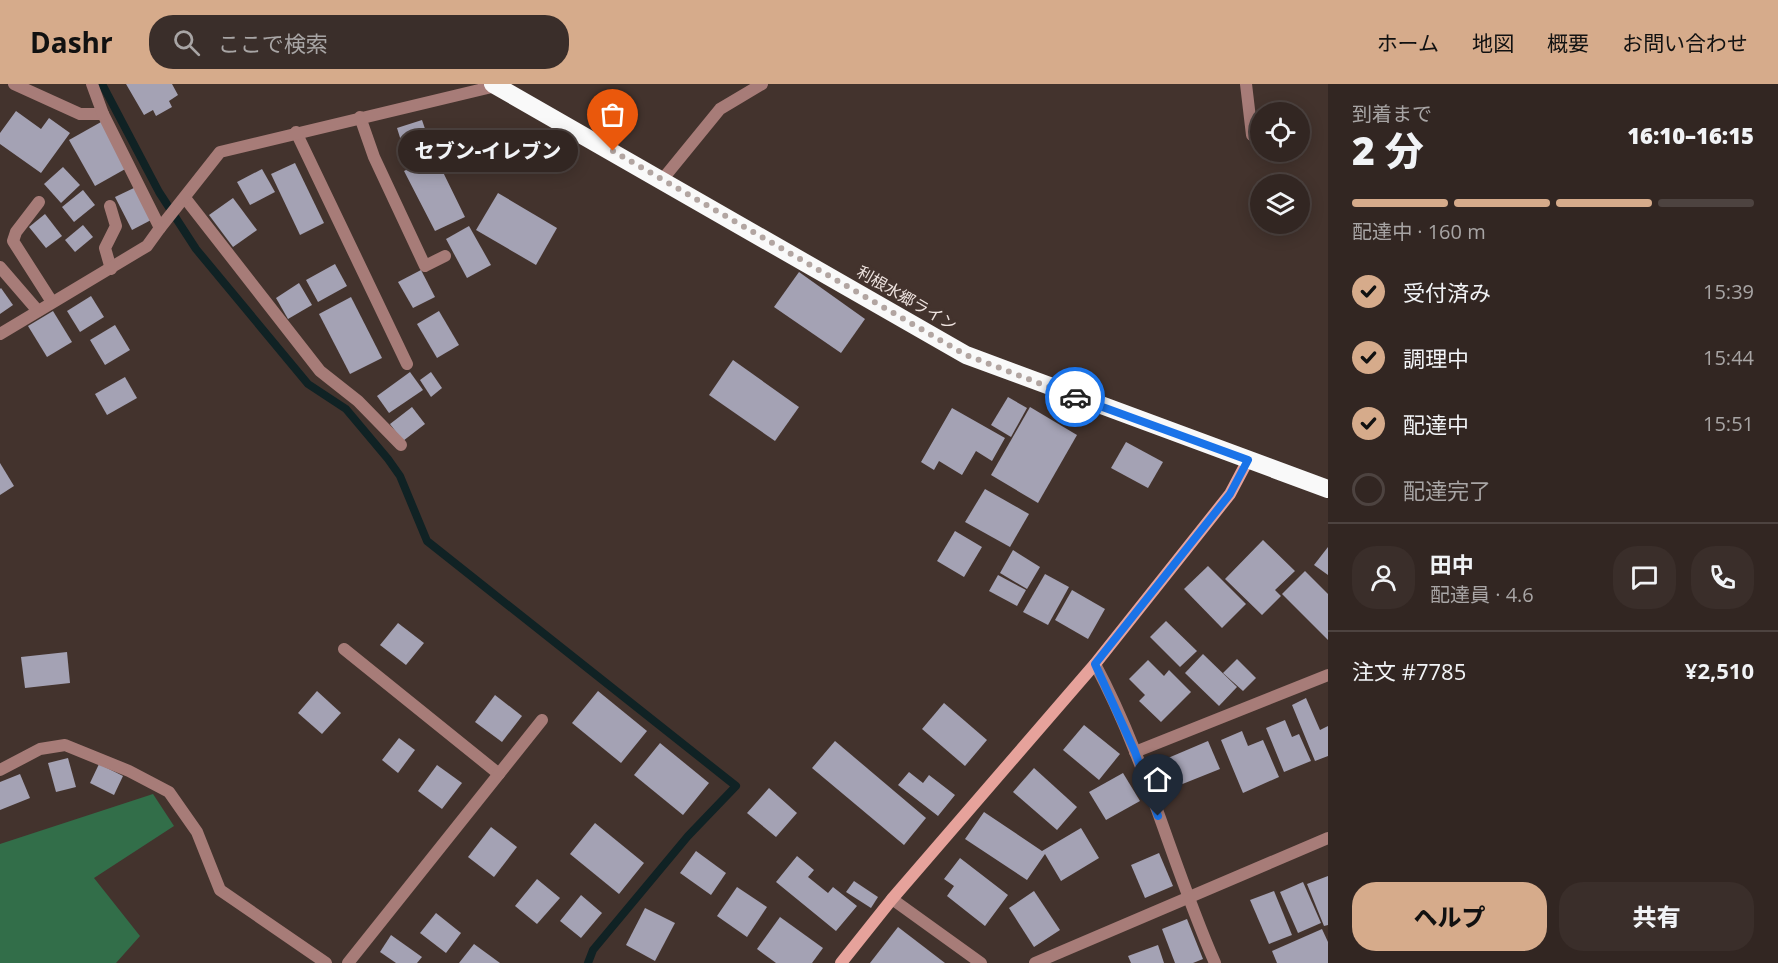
<!DOCTYPE html>
<html lang="ja">
<meta charset="utf-8">
<style>
:root{--surface:#322622;--page:#3a2e2a;--text:#f1f3f6;--muted:#a8a5a5;--line:#4d4340;--accent:#d6ab8b}
body{margin:0;font-family:"Open Sans","Noto Sans JP",sans-serif;background:var(--page);color:var(--text);height:100vh;display:flex;flex-direction:column;font-size:22px;white-space:nowrap}
*{box-sizing:border-box;margin:0}
p{font-size:20px;color:var(--muted)}
.icon{flex:none;width:33px;height:33px;fill:none;stroke:currentColor;stroke-width:2;stroke-linecap:round;stroke-linejoin:round}
.map{position:relative;flex:1;overflow:hidden}
.sheet{display:flex;flex-direction:column;background:var(--surface);width:450px}
.sheet>*{flex:none}
.buttons{position:absolute;left:1250px;top:18px;display:grid;gap:12px}
.buttons a{display:grid;place-items:center;width:60px;height:60px;border-radius:50%;background:var(--surface);box-shadow:0 3px 15px #0003,0 0 0 2px var(--line);font-size:30px}
.pin{position:absolute;display:grid;place-items:center;width:51px;height:51px;color:#fff;margin:-62px -26px;border-radius:50% 50% 50% 0;rotate:-45deg;box-shadow:0 0 6px #0007}
.pin .icon{rotate:45deg}
.courier{position:absolute;display:grid;place-items:center;width:60px;height:60px;margin:-30px;border:4px solid #1a73e8;border-radius:50%;background:#fff;color:#222;box-shadow:0 2px 8px #0007}
.bubble{position:absolute;height:42px;border-radius:21px;background:var(--surface);box-shadow:0 3px 15px #0003,0 0 0 2px var(--line);font-size:20px;font-weight:800;line-height:42px;text-align:center}
.headline em{font-style:normal;font-weight:800}
.headline div{display:flex;flex-direction:column-reverse}
.headline{display:flex;align-items:center;justify-content:space-between;height:102px;padding:0 24px}
h1{font-size:39px;font-weight:800;line-height:45px}
.bar{display:grid;grid-template-columns:repeat(4,1fr);gap:9px 6px;align-content:center;height:72px;padding:0 24px}
.bar i{height:8px;border-radius:4px;background:var(--line)}
.bar .on{background:var(--accent)}
.bar p{grid-column:span 4}
.line{display:flex;align-items:center;gap:15px;padding:0 24px;border-top:2px solid var(--line)}
.line div{flex:1}
.round{display:grid;place-items:center;flex:none;width:63px;height:63px;border-radius:24px;background:var(--page)}
ol{padding:0 24px;list-style:none}
li{display:flex;align-items:center;gap:18px;height:66px}
li p{margin-inline-start:auto}
li .icon{padding:6px;border-radius:50%;background:var(--accent);color:#111;stroke-width:4}
li:last-child{color:var(--muted)}
li i{width:33px;height:33px;border:3px solid var(--line);border-radius:50%}
.button{display:flex;gap:12px;margin-top:auto;padding:12px 24px}
.button a{flex:1;height:69px;border-radius:24px;background:var(--accent);color:#111;font-size:24px;font-weight:800;line-height:69px;text-align:center}
.button a+a{background:var(--page);color:var(--text)}
header{display:flex;align-items:center;gap:36px;box-sizing:border-box;height:84px;padding:0 30px;background:var(--accent);color:#111}
header strong{font-size:28px}
nav{display:flex;gap:33px;margin-inline-start:auto;font-size:21px}
.search{width:420px;height:54px;background:var(--page);display:flex;align-items:center;gap:15px;box-sizing:border-box;padding:0 21px;border-radius:24px;color:var(--muted);font-size:22px}
main{display:flex;flex:1;min-height:0}
.map>svg:first-child{display:block}
.green{fill:#326e49}
.lines{fill:none;stroke-linecap:round;stroke-linejoin:round}
.stream{stroke:#102224;stroke-width:8}
.building{fill:#a4a2b4}
.lane{stroke:#a77c78;stroke-width:12}
.street{stroke:#a77c78;stroke-width:12}
.secondary{stroke:#e6a29b;stroke-width:12}
.highway{stroke:#f9f9f9;stroke-width:18}
.done{stroke:#b2a5a1;stroke-width:6;stroke-dasharray:0 10.8}
.route{stroke:#1a73e8;stroke-width:8}
.labels{text-anchor:middle;dominant-baseline:central;stroke-width:6;stroke-linejoin:round;paint-order:stroke}
.street-label{font-size:16px;fill:#eee3df;stroke:#43332d}
</style>
<header>
<strong>Dashr</strong>
<div class="search"><svg class="icon" aria-label="search" viewBox="0 0 24 24"><circle cx="10" cy="10" r="6"/><path d="M15 15l6 6"/></svg>ここで検索</div>
<nav><a>ホーム</a><a>地図</a><a>概要</a><a>お問い合わせ</a></nav>
</header>
<main>
<div class="map">
<svg width="1328" height="879" viewBox="0 0 1328 879">
<rect width="100%" height="100%" fill="#43332d"/>
<!-- green -->
<path class="green" d="M153,710L174,742L94,794L140,852L116,879H0V760Z"/>
<g class="lines">
<!-- stream -->
<path class="stream" d="M102,0L159,108L196,165L308,300L346,325L388,375L400,392L427,457L736,702L688,752L593,866L588,879"/>
</g>
<!-- building -->
<g class="building">
<path d="M126,0H172L178,11L169,17L172,23L156,32L153,26L144,31Z"/>
<path d="M16,27L41,45L49,34L70,49L41,89L0,60V49Z"/>
<path d="M422,36L434,71L408,79L397,44Z"/>
<path d="M101,38L127,84L95,102L69,56Z"/>
<path d="M429,75L434,85L440,82L465,133L435,147L404,87Z"/>
<path d="M295,79L324,139L300,151L271,90Z"/>
<path d="M63,83L80,101L61,119L44,100Z"/>
<path d="M262,85L275,108L250,121L237,98Z"/>
<path d="M136,103L153,135L132,146L115,113Z"/>
<path d="M83,106L95,121L74,138L62,123Z"/>
<path d="M498,109L557,144L536,181L476,146Z"/>
<path d="M233,114L257,146L233,163L209,131Z"/>
<path d="M45,130L62,152L46,164L29,143Z"/>
<path d="M83,141L93,153L75,168L65,156Z"/>
<path d="M469,142L491,181L467,194L446,155Z"/>
<path d="M335,180L347,202L318,218L306,196Z"/>
<path d="M421,186L435,213L413,224L398,198Z"/>
<path d="M799,188L865,235L841,269L774,223Z"/>
<path d="M299,199L312,221L288,235L276,214Z"/>
<path d="M1,204L13,221L0,230V205Z"/>
<path d="M91,212L104,233L80,248L67,227Z"/>
<path d="M351,213L382,274L350,290L319,230Z"/>
<path d="M53,227L72,258L47,273L28,242Z"/>
<path d="M439,227L459,261L437,274L417,240Z"/>
<path d="M115,241L130,266L105,281L90,256Z"/>
<path d="M733,276L799,323L775,357L709,311Z"/>
<path d="M410,288L423,306L389,329L377,312Z"/>
<path d="M431,288L442,304L431,313L420,296Z"/>
<path d="M125,293L137,314L107,331L95,310Z"/>
<path d="M1008,313L1027,324L1011,353L991,341Z"/>
<path d="M412,323L425,340L403,357L390,340Z"/>
<path d="M1030,323L1077,351L1038,419L991,391Z"/>
<path d="M952,324L1005,354L992,377L976,367L962,391L939,377L934,386L921,378Z"/>
<path d="M1126,358L1163,378L1148,404L1111,384Z"/>
<path d="M0,379L14,402L0,411Z"/>
<path d="M985,405L1029,430L1010,463L965,438Z"/>
<path d="M955,447L982,463L964,493L937,477Z"/>
<path d="M1263,456L1295,487L1275,506L1281,512L1262,531L1225,495Z"/>
<path d="M1328,463V491L1314,481Z"/>
<path d="M1013,466L1040,483L1027,505L1000,489Z"/>
<path d="M1208,482L1246,520L1222,544L1184,505Z"/>
<path d="M1305,487L1328,510V556L1282,510Z"/>
<path d="M1045,490L1069,503L1048,541L1023,528Z"/>
<path d="M998,491L1026,506L1017,522L989,507Z"/>
<path d="M1072,506L1105,525L1088,555L1055,536Z"/>
<path d="M1166,537L1197,567L1180,583L1150,553Z"/>
<path d="M398,539L424,559L406,581L380,561Z"/>
<path d="M67,568L70,599L25,604L21,573Z"/>
<path d="M1203,570L1237,603L1219,622L1185,589Z"/>
<path d="M1237,575L1256,594L1243,607L1223,589Z"/>
<path d="M1148,576L1164,592L1169,586L1191,608L1161,638L1139,617L1145,611L1129,595Z"/>
<path d="M317,607L341,629L322,650L298,629Z"/>
<path d="M598,607L647,647L621,679L572,639Z"/>
<path d="M495,611L522,632L502,658L475,638Z"/>
<path d="M1306,614L1320,646L1328,642V672L1315,677L1292,621Z"/>
<path d="M944,619L987,656L965,682L922,645Z"/>
<path d="M1285,636L1292,653L1299,650L1311,677L1284,688L1266,644Z"/>
<path d="M1084,641L1120,670L1099,696L1063,666Z"/>
<path d="M1242,647L1248,662L1263,656L1279,693L1243,709L1221,656Z"/>
<path d="M399,654L415,666L398,689L382,676Z"/>
<path d="M835,657L926,734L904,761L812,684Z"/>
<path d="M1208,657L1220,685L1180,701L1168,674Z"/>
<path d="M660,659L709,699L683,731L634,691Z"/>
<path d="M68,674L76,703L56,708L48,679Z"/>
<path d="M99,680L123,692L114,711L90,699Z"/>
<path d="M437,681L462,699L442,725L418,707Z"/>
<path d="M1034,684L1077,723L1057,746L1013,708Z"/>
<path d="M909,688L923,699L929,691L955,711L938,732L898,701Z"/>
<path d="M1123,689L1140,717L1106,736L1089,708Z"/>
<path d="M20,690L30,714L0,726V698Z"/>
<path d="M769,704L797,729L776,753L747,729Z"/>
<path d="M984,728L1042,767L1081,744L1099,774L1061,797L1045,770L1027,796L965,755Z"/>
<path d="M595,739L644,779L619,810L570,770Z"/>
<path d="M491,743L517,763L494,793L468,773Z"/>
<path d="M696,767L726,789L711,811L680,789Z"/>
<path d="M1159,769L1173,802L1145,814L1131,781Z"/>
<path d="M797,772L814,786L808,793L828,809L833,803L857,822L836,847L776,798Z"/>
<path d="M960,774L1008,811L985,842L947,812L954,802L944,795Z"/>
<path d="M1328,792V841L1324,842L1307,800Z"/>
<path d="M537,795L560,814L537,840L515,822Z"/>
<path d="M854,797L878,813L871,824L846,808Z"/>
<path d="M1303,798L1321,839L1298,849L1280,808Z"/>
<path d="M737,803L767,823L747,853L717,832Z"/>
<path d="M1034,807L1060,846L1034,863L1009,824Z"/>
<path d="M1274,807L1292,851L1269,860L1250,816Z"/>
<path d="M581,811L602,829L581,854L560,837Z"/>
<path d="M645,824L675,839L655,877L626,861Z"/>
<path d="M436,829L461,849L446,869L420,849Z"/>
<path d="M780,833L823,864L812,879H776L757,865Z"/>
<path d="M1187,835L1203,875L1193,879H1175L1162,845Z"/>
<path d="M898,843L945,879H870Z"/>
<path d="M1322,845L1328,858V879H1277L1272,867Z"/>
<path d="M391,851L422,873L417,879H396L380,868Z"/>
<path d="M474,860L500,879H459Z"/>
<path d="M1158,861L1164,879H1131L1128,872Z"/>
</g>
<g class="lines">
<!-- lane -->
<g class="lane">
<path d="M360,33L374,73L425,182L445,172"/>
<path d="M296,48L407,280"/>
<path d="M185,114L320,287L358,317L401,361"/>
<path d="M39,118L16,148L13,157L52,218"/>
<path d="M110,122L116,142L105,164L111,185"/>
<path d="M0,183L38,227"/>
</g>
<!-- street -->
<g class="street">
<path d="M14,0L80,30H103L160,144L220,68L496,2"/>
<path d="M92,0L103,30"/>
<path d="M1246,0L1252,51"/>
<path d="M662,96L720,25L762,0"/>
<path d="M0,250L147,162L160,144"/>
<path d="M344,565L499,690"/>
<path d="M1095,580C1146,675 1172,781 1215,879"/>
<path d="M1135,668L1328,591"/>
<path d="M0,686L40,665L65,661L129,687L169,708L197,748L220,806L326,879"/>
<path d="M892,815L981,879"/>
<path d="M348,879L542,636"/>
<path d="M1035,879L1328,754"/>
</g>
<!-- secondary -->
<path class="secondary" d="M841,879L892,815L1095,580L1230,410L1248,376"/>
<!-- highway -->
<path class="highway" d="M493,0L966,271L1328,405"/>
</g>
<g class="lines">
<!-- done -->
<path class="done" d="M613,67L966,271L1075,313"/>
<!-- route -->
<path class="route" d="M1075,313L1248,376L1230,410L1095,580L1135,668L1158,732"/>
</g>
<g class="labels">
<!-- street labels -->
<g class="street-label">
<text transform="translate(907 214) rotate(30)">利根水郷ライン</text>
</g>
</g>
</svg>
<div class="buttons">
<a><svg class="icon" aria-label="locate" viewBox="0 0 24 24"><circle cx="12" cy="12" r="6"/><path d="M12 2v4M12 18v4M2 12h4M18 12h4"/></svg></a>
<a><svg class="icon" aria-label="layers" viewBox="0 0 24 24"><path d="M12 4l9 5-9 5-9-5zM3 14l9 5 9-5"/></svg></a>
</div>
<div class="pin" style="left:613px;top:67px;background:#ea580c"><svg class="icon" aria-label="bag" viewBox="0 0 24 24"><path d="M5 8h14l-1 12H6zM9 8a3 3 0 0 1 6 0"/></svg></div>
<div class="pin" style="left:1158px;top:732px;background:#1f2937"><svg class="icon" aria-label="home" viewBox="0 0 24 24"><path d="M3 11l9-7 9 7M6 9v11h12V9"/></svg></div>
<div class="courier" style="left:1075px;top:313px"><svg class="icon" aria-label="car" viewBox="0 0 24 24"><path d="M5 17H2v-5l4-1 3-4h7l3 4 3 1v5h-3M9 17h6M6 11h13"/><circle cx="7" cy="17" r="2"/><circle cx="17" cy="17" r="2"/></svg></div>
<div class="bubble" style="left:398px;top:46px;width:180px">セブン-イレブン</div>
</div>
<section class="sheet">
<div class="headline"><div><h1>2 分</h1><p>到着まで</p></div><em>16:10–16:15</em></div>
<div class="bar"><i class="on"></i><i class="on"></i><i class="on"></i><i></i><p>配達中 · 160 m</p></div>
<ol>
<li><svg class="icon" aria-label="check" viewBox="0 0 24 24"><path d="M5 12l5 5 9-10"/></svg>受付済み<p>15:39</p></li>
<li><svg class="icon" aria-label="check" viewBox="0 0 24 24"><path d="M5 12l5 5 9-10"/></svg>調理中<p>15:44</p></li>
<li><svg class="icon" aria-label="check" viewBox="0 0 24 24"><path d="M5 12l5 5 9-10"/></svg>配達中<p>15:51</p></li>
<li><i></i>配達完了</li>
</ol>
<div class="line" style="height:108px"><a class="round"><svg class="icon" aria-label="person" viewBox="0 0 24 24"><circle cx="12" cy="8" r="4"/><path d="M4 21q1-7 8-7t8 7"/></svg></a><div><b>田中</b><p>配達員 · 4.6</p></div><a class="round"><svg class="icon" aria-label="chat" viewBox="0 0 24 24"><path d="M4 5h16v11H9l-5 4z"/></svg></a><a class="round"><svg class="icon" aria-label="phone" viewBox="0 0 24 24"><path d="M5 4h4l2 5-3 2q2 4 5 5l2-3 5 2v4C11 20 4 13 5 4z"/></svg></a></div>
<div class="line" style="height:78px"><div>注文 #7785</div><b>¥2,510</b></div>
<div class="button"><a>ヘルプ</a><a>共有</a></div>
</section>
</main>
